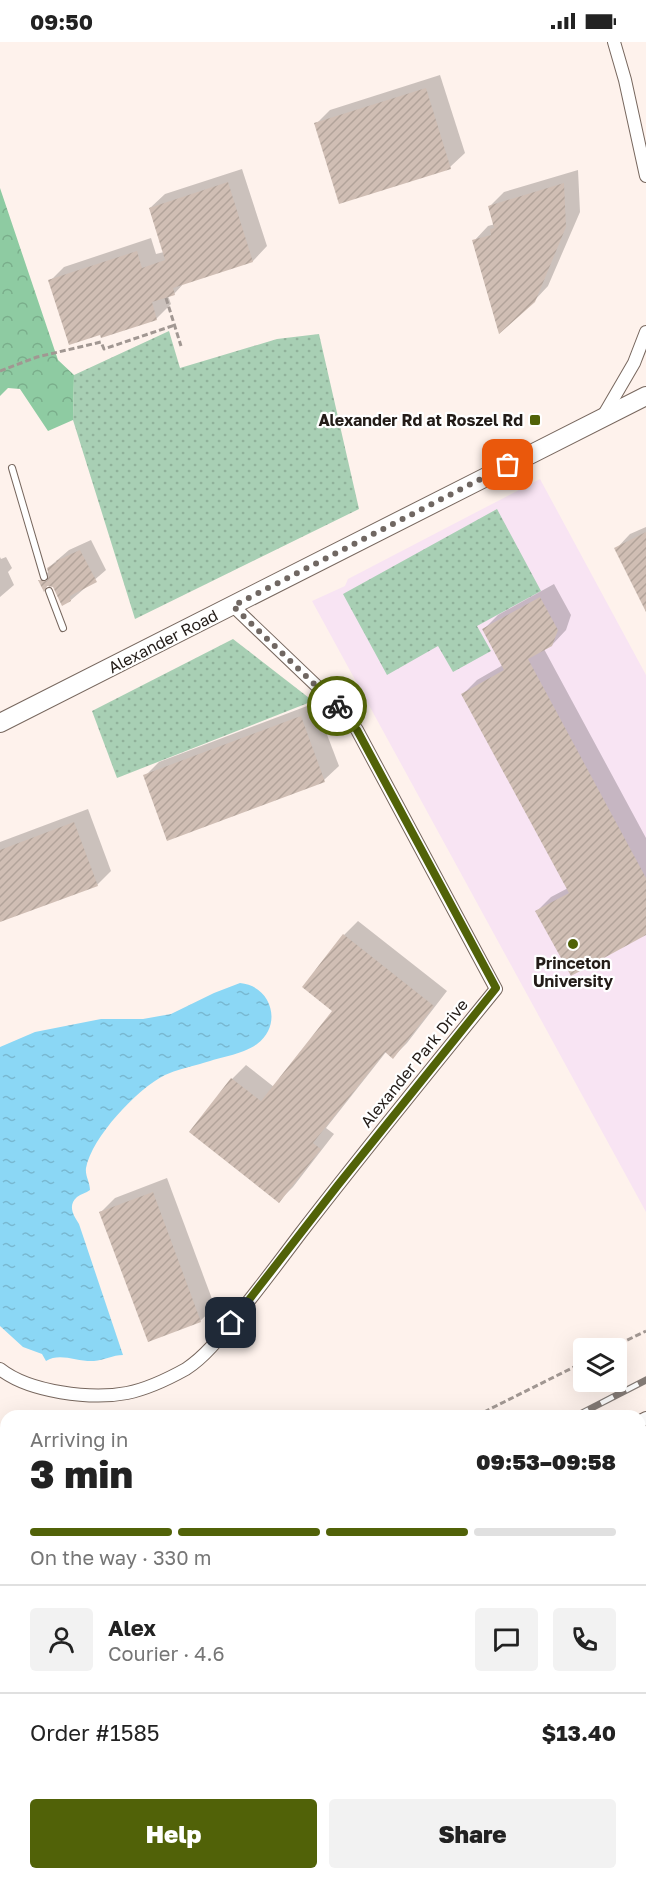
<!DOCTYPE html>
<meta charset="utf-8">
<style>
:root{--surface:#fff;--page:#f2f2f2;--text:#222;--muted:#767676;--line:#e0e0e0;--accent:#516208}
body{margin:0;font-family:"Golos Text",sans-serif;background:var(--page);color:var(--text);height:100vh;display:flex;flex-direction:column;font-size:22px;white-space:nowrap}
*{box-sizing:border-box;margin:0}
p{font-size:20px;color:var(--muted)}
.icon{flex:none;width:33px;height:33px;fill:none;stroke:currentColor;stroke-width:2;stroke-linecap:round;stroke-linejoin:round}
.map{position:relative;flex:1;overflow:hidden}
.sheet{position:absolute;left:0px;top:1368px;width:646px;height:470px;display:flex;flex-direction:column;background:var(--surface);border-radius:18px 18px 0 0;box-shadow:0 6px 24px #0002}
.sheet>*{flex:none}
.fabs{position:absolute;left:573px;top:1296px;display:grid;gap:12px}
.fabs a{display:grid;place-items:center;width:54px;height:54px;border-radius:6px;background:var(--surface);box-shadow:0 6px 24px #0002;font-size:30px}
.pin{position:absolute;display:grid;place-items:center;width:51px;height:51px;color:#fff;margin:-26px;border-radius:12px;box-shadow:0 3px 9px #0006}
.courier{position:absolute;display:grid;place-items:center;width:60px;height:60px;margin:-30px;border:4px solid #516208;border-radius:50%;background:#fff;color:#222;box-shadow:0 2px 8px #0007}
.summary em{font-style:normal;font-weight:800}
.summary div{display:flex;flex-direction:column-reverse}
.summary{display:flex;align-items:center;justify-content:space-between;height:102px;padding:0 30px}
h1{font-size:39px;font-weight:800;line-height:45px}
.bar{display:grid;grid-template-columns:repeat(4,1fr);gap:9px 6px;align-content:center;height:72px;padding:0 30px}
.bar i{height:8px;border-radius:4px;background:var(--line)}
.bar .selected{background:var(--accent)}
.bar p{grid-column:span 4}
.line{display:flex;align-items:center;gap:15px;padding:0 30px;border-top:2px solid var(--line)}
.line div{flex:1}
.round{display:grid;place-items:center;flex:none;width:63px;height:63px;border-radius:6px;background:var(--page)}
.action{display:flex;gap:12px;margin-top:auto;padding:12px 30px}
.action a{flex:1;height:69px;border-radius:6px;background:var(--accent);color:#fff;font-size:24px;font-weight:800;line-height:69px;text-align:center}
.action a+a{background:var(--page);color:var(--text)}
.status{display:flex;justify-content:space-between;align-items:center;height:42px;padding:0 30px;background:var(--surface);direction:ltr}
.status svg{height:16px;fill:currentColor}
.map>svg:first-child{display:block}
.education{fill:#f8e4f3}
.grass{fill:url(#grass-dots)}
.forest{fill:url(#forest-crowns)}
.wetland{fill:url(#wetland-marsh)}
.water{fill:url(#water-ripples)}
.shadow{fill:#0003}
.building{fill:url(#building-hatch)}
.lines{fill:none;stroke-linecap:round;stroke-linejoin:round}
.lane-casing{stroke:#77675e;stroke-width:8}
.street-casing{stroke:#77675e;stroke-width:14}
.secondary-casing{stroke:#77675e;stroke-width:20}
.path{stroke:#a19792;stroke-width:3;stroke-dasharray:6 3;stroke-linecap:butt}
.lane{stroke:#fff;stroke-width:6}
.street{stroke:#fff;stroke-width:12}
.secondary{stroke:#fff;stroke-width:18}
.rail-casing{stroke:#847b76;stroke-width:7}
.rail{stroke:#fff;stroke-width:4.5;stroke-dasharray:14;stroke-linecap:butt}
.done{stroke:#706762;stroke-width:6;stroke-dasharray:0 10.8}
.route{stroke:#516208;stroke-width:8}
.poi-dot{fill:#516208;stroke:#fff;stroke-width:2}
.labels{text-anchor:middle;dominant-baseline:central;stroke-width:4.5;stroke-linejoin:round;paint-order:stroke}
.poi-label{font-size:16px;font-weight:bold;fill:#231c18;stroke:#fff;text-anchor:end}
.street-label{font-size:16px;fill:#231c18;stroke:#fff}
</style>
<div class="status"><b>09:50</b><svg viewBox="0 0 49 12"><path d="M0 12V9h3v3zM5 12V6h3v6zM10 12V3h3v9zM15 12V0h3v12zM26 1h20v11H26zM47 4h2v5h-2z"/></svg></div>
<div class="map">
<svg width="646" height="1837" viewBox="0 0 646 1837">
<defs>
<pattern id="grass-dots" width="8" height="8" patternUnits="userSpaceOnUse" patternTransform="scale(1.5)"><rect width="8" height="8" fill="#a8cfb4"/><path d="M2 2h.1M6 6h.1" fill="none" stroke="#90b19a" stroke-width="1.8" stroke-linecap="round"/></pattern>
<pattern id="forest-crowns" width="20" height="18" patternUnits="userSpaceOnUse" patternTransform="scale(1.5)"><rect width="20" height="18" fill="#8ecba2"/><path d="M2 6a3 3 0 1 1 6 0M12 15a3 3 0 1 1 6 0" fill="none" stroke="#7aae8b"/></pattern>
<pattern id="wetland-marsh" width="20" height="14" patternUnits="userSpaceOnUse" patternTransform="scale(1.5)"><rect width="20" height="14" fill="#a8cfb4"/><path d="M1 5h8M5 5V1M11 12h8M15 12V8" fill="none" stroke="#90b19a"/></pattern>
<pattern id="water-ripples" width="26" height="14" patternUnits="userSpaceOnUse" patternTransform="scale(1.5)"><rect width="26" height="14" fill="#8bd7f5"/><path d="M2 4q2-2 4 0t4 0M15 11q2-2 4 0t4 0" fill="none" stroke="#78b8d1"/></pattern>
<pattern id="building-hatch" width="6" height="6" patternUnits="userSpaceOnUse" patternTransform="scale(1.5)"><rect width="6" height="6" fill="#d0beb4"/><path d="M-1 1l2-2M0 6l6-6M5 7l2-2" fill="none" stroke="#b2a39a"/></pattern>
</defs>
<rect width="100%" height="100%" fill="#fef2ec"/>
<!-- education -->
<path class="education" d="M540,437L646,633V1170L312,559L345,544L348,537Z"/>
<!-- grass -->
<g class="grass">
<path d="M169,289L180,326L277,297L319,292L359,467L135,577L73,378L74,333Z"/>
<path d="M497,467L541,549L477,584L491,609L453,630L438,604L387,633L343,552Z"/>
<path d="M233,597L313,659L117,736L92,669Z"/>
</g>
<!-- forest -->
<g class="forest">
<path d="M0,146L58,318L74,333L73,378L48,389L20,347L8,346L0,354Z"/>
<path d="M56,1832H176L179,1837H53Z"/>
</g>
<!-- wetland -->
<path class="wetland" d="M6,1687V1758L0,1763V1689Z"/>
<!-- water -->
<path class="water" d="M240,941C272,944 283,983 257,1002C244,1012 217,1016 200,1022C189,1025 176,1028 165,1033C137,1047 92,1095 86,1126C85,1134 90,1140 90,1148C86,1151 81,1152 77,1155C67,1164 74,1174 79,1182L123,1313C113,1313 104,1318 94,1319C77,1320 60,1310 46,1319L42,1312L23,1305L0,1284V1005L35,990L101,977H143L171,972L214,951Z"/>
<!-- shadow -->
<g class="shadow">
<path d="M440,33L465,111L450,125L316,82L330,68Z"/>
<path d="M242,127L267,204L253,219L185,240L174,252L168,254L171,262L156,277L50,239L64,225L151,196L156,212L164,210L150,166L165,152Z"/>
<path d="M578,128L580,170L548,244L534,259L474,199L488,184L495,182L490,164L504,150Z"/>
<path d="M646,485V566L616,507L630,492Z"/>
<path d="M91,498L106,528L71,558L54,544L48,543L44,547L40,539L49,529L48,526L69,508Z"/>
<path d="M0,515L1,517L6,515L12,526L8,530L14,543L0,555Z"/>
<path d="M554,542L571,573L566,588L552,603L544,607L646,796V891L537,869L551,855L568,846L463,652L477,638L503,623L484,587L498,573Z"/>
<path d="M315,661L339,724L324,738L168,797L145,734L159,720Z"/>
<path d="M88,767L111,829L97,843L0,879V800Z"/>
<path d="M358,879L447,949L407,1001L393,1015L386,1010L326,1086L334,1092L293,1145L279,1159L191,1089L232,1037L246,1023L274,1045L334,969L344,893Z"/>
<path d="M167,1136L215,1265L200,1279L101,1170L115,1156Z"/>
<path d="M175,1368L177,1374H159Z"/>
<path d="M260,1832H279L275,1836Z"/>
<path d="M501,1832H507L510,1837H490Z"/>
<path d="M527,1832H558L551,1837H530Z"/>
</g>
<!-- building -->
<g class="building">
<path d="M426,46L451,127L339,162L314,81Z"/>
<path d="M228,140L253,220L173,246L175,253L152,260L157,278L101,296L100,293L69,303L48,238L137,209L142,226L165,218L149,166Z"/>
<path d="M564,141L566,185L535,260L499,292L472,198L491,193L490,187L494,186L488,164Z"/>
<path d="M646,490V570L614,506Z"/>
<path d="M80,508L97,540L70,554L71,559L62,564L53,545L47,544L44,550L38,538L47,539L49,534L47,526L57,520L56,519Z"/>
<path d="M540,555L558,588L552,604L528,617L646,836V893L571,934L535,869L569,851L461,652L504,628L482,587Z"/>
<path d="M301,674L325,740L167,799L143,733Z"/>
<path d="M74,780L98,844L0,880V808Z"/>
<path d="M343,892L434,964L393,1017L385,1010L313,1101L321,1107L279,1161L189,1090L231,1036L261,1059L332,969L302,945Z"/>
<path d="M153,1150L201,1280L148,1300L99,1170Z"/>
</g>
<g class="lines">
<defs>
<g id="lane">
<path d="M12,426L44,535"/>
<path d="M49,549L63,586"/>
</g>
<g id="street">
<path d="M614,0L625,38L646,134"/>
<path d="M602,376L634,321L646,290"/>
<path d="M0,1327C29,1350 91,1358 127,1351C147,1347 168,1337 186,1327C206,1314 221,1294 236,1275C258,1248 279,1220 300,1192C364,1109 430,1028 496,947L357,688L345,671L233,564"/>
<path d="M640,1379L646,1376"/>
<path d="M195,1832L198,1837"/>
<path d="M370,1837L381,1832"/>
</g>
<path id="secondary" d="M0,681L646,354"/>
</defs>
<!-- lane casing -->
<use href="#lane" class="lane-casing"/>
<!-- street casing -->
<use href="#street" class="street-casing"/>
<!-- secondary casing -->
<use href="#secondary" class="secondary-casing"/>
<!-- path -->
<g class="path">
<path d="M166,256L181,304"/>
<path d="M0,329L37,315L101,300L104,307L175,283"/>
<path d="M611,1306L646,1289"/>
<path d="M476,1374L584,1320"/>
<path d="M0,1604L6,1603"/>
</g>
<!-- lane -->
<use href="#lane" class="lane"/>
<!-- street -->
<use href="#street" class="street"/>
<!-- secondary -->
<use href="#secondary" class="secondary"/>
<defs>
<g id="rail">
<path d="M576,1374L646,1338"/>
<path d="M0,1667L6,1664"/>
</g>
</defs>
<!-- rail casing -->
<use href="#rail" class="rail-casing"/>
<!-- rail -->
<use href="#rail" class="rail"/>
</g>
<g class="lines">
<!-- done -->
<path class="done" d="M337,664L233,564L508,423"/>
<!-- route -->
<path class="route" d="M231,1281L338,1143L496,946L357,688L337,664"/>
</g>
<!-- markers -->
<g class="poi-dot">
<rect x="529" y="372" width="12" height="12" rx="3"/>
<circle cx="573" cy="902" r="6"/>
</g>
<g class="labels">
<!-- poi labels -->
<g class="poi-label">
<text x="523" y="378">Alexander Rd at Roszel Rd</text>
<text x="573" y="921" text-anchor="middle">Princeton<tspan x="573" dy="18">University</tspan></text>
</g>
<!-- street labels -->
<g class="street-label">
<text transform="translate(163 599) rotate(-27)">Alexander Road</text>
<text transform="translate(414 1021) rotate(-51)">Alexander Park Drive</text>
</g>
</g>
</svg>
<div class="fabs">
<a><svg class="icon" aria-label="layers" viewBox="0 0 24 24"><path d="M12 4l9 5-9 5-9-5zM3 14l9 5 9-5"/></svg></a>
</div>
<div class="pin" style="left:508px;top:423px;background:#ea580c"><svg class="icon" aria-label="bag" viewBox="0 0 24 24"><path d="M5 8h14l-1 12H6zM9 8a3 3 0 0 1 6 0"/></svg></div>
<div class="pin" style="left:231px;top:1281px;background:#1f2937"><svg class="icon" aria-label="home" viewBox="0 0 24 24"><path d="M3 11l9-7 9 7M6 9v11h12V9"/></svg></div>
<div class="courier" style="left:337px;top:664px"><svg class="icon" aria-label="bike" viewBox="0 0 24 24"><circle cx="6" cy="16" r="4"/><circle cx="18" cy="16" r="4"/><path d="M6 16l4-8h5l3 8M10 8l3 8H6M13 5h3"/></svg></div>
<section class="sheet">
<div class="summary"><div><h1>3 min</h1><p>Arriving in</p></div><em>09:53–09:58</em></div>
<div class="bar"><i class="selected"></i><i class="selected"></i><i class="selected"></i><i></i><p>On the way · 330 m</p></div>
<div class="line" style="height:108px"><a class="round"><svg class="icon" aria-label="person" viewBox="0 0 24 24"><circle cx="12" cy="8" r="4"/><path d="M4 21q1-7 8-7t8 7"/></svg></a><div><b>Alex</b><p>Courier · 4.6</p></div><a class="round"><svg class="icon" aria-label="chat" viewBox="0 0 24 24"><path d="M4 5h16v11H9l-5 4z"/></svg></a><a class="round"><svg class="icon" aria-label="phone" viewBox="0 0 24 24"><path d="M5 4h4l2 5-3 2q2 4 5 5l2-3 5 2v4C11 20 4 13 5 4z"/></svg></a></div>
<div class="line" style="height:78px"><div>Order #1585</div><b>$13.40</b></div>
<div class="action"><a>Help</a><a>Share</a></div>
</section>
</div>
